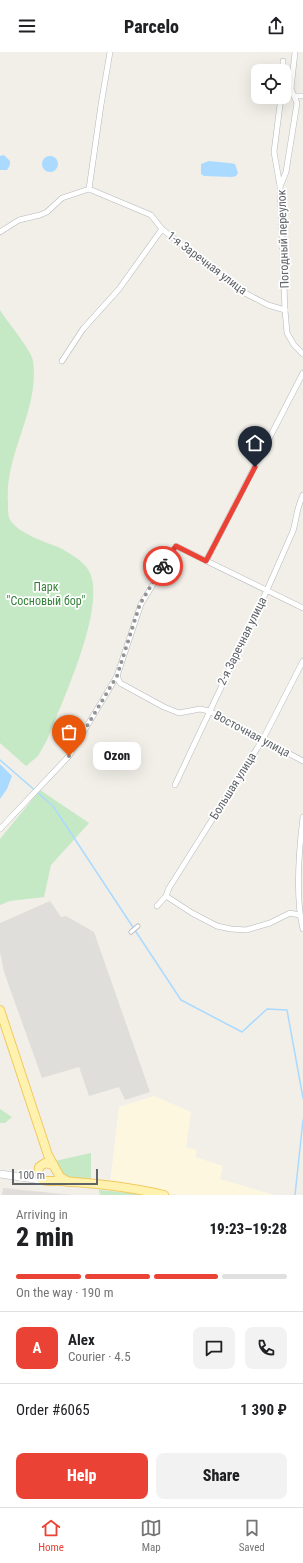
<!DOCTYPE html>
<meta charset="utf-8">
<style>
:root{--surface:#fff;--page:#f2f2f2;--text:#202124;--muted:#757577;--line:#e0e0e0;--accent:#ea4335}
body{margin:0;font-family:"Roboto Condensed",sans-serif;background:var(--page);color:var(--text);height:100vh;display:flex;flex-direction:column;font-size:15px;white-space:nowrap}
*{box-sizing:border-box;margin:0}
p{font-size:13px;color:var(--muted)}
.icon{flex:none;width:22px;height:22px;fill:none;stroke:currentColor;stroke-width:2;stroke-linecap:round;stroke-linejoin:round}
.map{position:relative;height:1143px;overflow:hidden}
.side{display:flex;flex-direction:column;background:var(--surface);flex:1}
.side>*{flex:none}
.controls{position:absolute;left:251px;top:12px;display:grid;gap:8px}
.controls a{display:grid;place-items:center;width:40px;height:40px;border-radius:8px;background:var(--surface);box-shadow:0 4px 16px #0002;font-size:20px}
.scale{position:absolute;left:12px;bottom:10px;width:86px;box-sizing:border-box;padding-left:4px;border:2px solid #5f6368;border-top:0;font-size:11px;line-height:14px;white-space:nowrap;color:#5f6368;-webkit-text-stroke:3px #fff;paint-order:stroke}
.pin{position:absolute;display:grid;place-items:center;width:34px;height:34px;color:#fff;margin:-41px -17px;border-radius:50% 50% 50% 0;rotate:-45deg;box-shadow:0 0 4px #0007}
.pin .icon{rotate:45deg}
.courier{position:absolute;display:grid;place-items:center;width:40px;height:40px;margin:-20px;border:3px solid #ea4335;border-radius:50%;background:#fff;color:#222;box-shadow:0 1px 5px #0007}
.bubble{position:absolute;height:28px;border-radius:8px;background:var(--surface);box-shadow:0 4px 16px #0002;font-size:13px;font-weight:800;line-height:28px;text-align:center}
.summary em{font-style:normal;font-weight:800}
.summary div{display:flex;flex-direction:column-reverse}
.summary{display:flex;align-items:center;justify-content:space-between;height:68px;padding:0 16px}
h1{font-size:26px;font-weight:800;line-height:30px}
.bar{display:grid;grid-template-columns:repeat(4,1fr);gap:6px 4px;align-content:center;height:48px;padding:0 16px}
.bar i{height:5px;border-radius:3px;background:var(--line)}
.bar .current{background:var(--accent)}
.bar p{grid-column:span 4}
.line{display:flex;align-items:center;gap:10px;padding:0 16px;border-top:1px solid var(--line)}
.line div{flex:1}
.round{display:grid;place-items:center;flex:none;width:42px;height:42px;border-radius:8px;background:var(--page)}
.action{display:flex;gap:8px;margin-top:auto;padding:8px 16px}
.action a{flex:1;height:46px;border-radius:8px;background:var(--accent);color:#fff;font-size:16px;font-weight:800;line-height:46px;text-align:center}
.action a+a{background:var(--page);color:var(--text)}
header{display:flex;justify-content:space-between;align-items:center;height:52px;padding:0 16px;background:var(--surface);font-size:18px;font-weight:800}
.tabs{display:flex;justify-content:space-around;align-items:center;height:56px;border-top:1px solid var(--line);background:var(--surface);font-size:11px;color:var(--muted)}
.tabs a{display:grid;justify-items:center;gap:2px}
.tabs .current{color:var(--accent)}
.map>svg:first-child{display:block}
.commercial{fill:#fef7e0}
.industrial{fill:#e0deda}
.green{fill:#c5e8c5}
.water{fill:#aadaff}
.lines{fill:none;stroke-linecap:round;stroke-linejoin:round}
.stream{stroke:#aadaff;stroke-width:1.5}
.pedestrian-casing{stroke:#b5b8bc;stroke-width:5}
.minor-casing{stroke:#b5b8bc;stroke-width:6}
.secondary-casing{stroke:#b6babf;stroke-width:8}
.primary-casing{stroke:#f2c960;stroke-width:10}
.pedestrian{stroke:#fff;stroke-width:3.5}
.minor{stroke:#fff;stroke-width:5}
.secondary{stroke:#fff;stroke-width:7}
.primary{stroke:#fff2af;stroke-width:8}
.done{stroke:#929495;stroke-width:4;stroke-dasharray:0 7.2}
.route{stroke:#ea4335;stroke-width:5}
.labels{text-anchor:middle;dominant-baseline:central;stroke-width:3.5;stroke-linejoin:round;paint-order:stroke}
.street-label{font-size:12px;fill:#5f6368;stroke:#fff}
.park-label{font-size:12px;fill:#348238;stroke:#fff}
</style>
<header><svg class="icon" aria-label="menu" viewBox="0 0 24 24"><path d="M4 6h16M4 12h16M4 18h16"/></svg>Parcelo<svg class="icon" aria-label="share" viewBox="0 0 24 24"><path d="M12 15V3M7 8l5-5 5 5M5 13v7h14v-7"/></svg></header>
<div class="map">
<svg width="303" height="1143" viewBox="0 0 303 1143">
<rect width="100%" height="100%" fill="#f1efe8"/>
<!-- commercial -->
<path class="commercial" d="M154,1044L191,1060L186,1095L197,1098L195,1105L223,1114L220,1127L274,1143H179L139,1136L110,1132L119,1055Z"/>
<!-- industrial -->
<g class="industrial">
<path d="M50,849L61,865L66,864L94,880L150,1040L125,1048L119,1035L89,1044L79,1015L42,1026L4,920L0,900V871Z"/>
<path d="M3,1136L72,1143H2Z"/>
</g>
<!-- green -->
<g class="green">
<path d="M0,258C7,270 31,297 33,309C40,358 4,402 8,451C8,455 8,462 9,466C16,481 46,490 60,496C73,503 89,512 92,527C101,567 62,649 47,688L38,704L26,714L0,691Z"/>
<path d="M40,738L89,771L51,813L44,845L10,849L0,853V787Z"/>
<path d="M0,1057L12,1065L5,1071H0Z"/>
<path d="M91,1101V1129L64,1125L55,1109Z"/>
<path d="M99,1138L140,1142L141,1143H100Z"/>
</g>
<!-- water -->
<g class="water">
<path d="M4,103L10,109V113L7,118H0V104Z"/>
<circle cx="50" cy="112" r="8"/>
<path d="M209,109L229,111L235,112L238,121L236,124L232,125L204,124L201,122V112Z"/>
<path d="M0,712L12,724L7,737L0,747Z"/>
</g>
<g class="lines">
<!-- stream -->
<g class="stream">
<path d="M0,708L53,754L181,948L242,980L267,957L287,958L303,1046"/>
<path d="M295,1143L303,1068"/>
</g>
<defs>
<path id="pedestrian" d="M131,880L138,874"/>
<g id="minor">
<path d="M295,0L291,37L297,51L286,120L280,135L285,258L287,281L294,293L303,302"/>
<path d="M283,19V9"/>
<path d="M294,44H303"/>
<path d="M280,134L274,100L281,45"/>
<path d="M89,137L151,163L162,177L219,223L243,240L268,253L285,258"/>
<path d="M89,137L101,53L110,0"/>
<path d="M0,180L19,168L40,163L47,160L62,146L89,137"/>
<path d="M62,309L83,277L119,237L162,177"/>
<path d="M206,509L303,321"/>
<path d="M117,624L120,631L164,655L179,661L200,657L209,659L303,709"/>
<path d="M175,733L267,538L293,479C297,466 296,457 303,443"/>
<path d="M303,765C299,798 295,845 303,877"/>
<path d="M0,777L69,704L117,624L141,552L167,510L170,502L176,494L303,556"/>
<path d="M166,844L192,861L217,874L231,877L246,878L270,871L290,861L299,863"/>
<path d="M157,854L166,844L169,836L263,687L303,609"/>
</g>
<path id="secondary" d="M0,1122L41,1128"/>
<g id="primary">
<path d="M0,958L48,1103L60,1125L69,1130"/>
<path d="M53,1113L45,1111L39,1115L38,1123C43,1132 51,1128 60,1129C94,1131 130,1135 164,1143"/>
</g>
</defs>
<!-- pedestrian casing -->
<use href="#pedestrian" class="pedestrian-casing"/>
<!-- minor casing -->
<use href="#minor" class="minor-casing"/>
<!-- secondary casing -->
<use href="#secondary" class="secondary-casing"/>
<!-- primary casing -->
<use href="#primary" class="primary-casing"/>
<!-- pedestrian -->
<use href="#pedestrian" class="pedestrian"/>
<!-- minor -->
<use href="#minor" class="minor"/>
<!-- secondary -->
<use href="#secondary" class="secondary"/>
<!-- primary -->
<use href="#primary" class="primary"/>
</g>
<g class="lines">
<!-- done -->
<path class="done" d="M69,704L117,624L140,552L163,514"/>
<!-- route -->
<path class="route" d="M163,514L170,502L176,494L206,509L255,415"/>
</g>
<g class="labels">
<!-- street labels -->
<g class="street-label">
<text transform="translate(283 187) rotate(-92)">Погодный переулок</text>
<text transform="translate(207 211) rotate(37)">1-я Заречная улица</text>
<text transform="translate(242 589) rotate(-64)">2-я Заречная улица</text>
<text transform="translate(252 682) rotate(28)">Восточная улица</text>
<text transform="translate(233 734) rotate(-58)">Большая улица</text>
</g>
<!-- park labels -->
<g class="park-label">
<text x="46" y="535">Парк<tspan x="46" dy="14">"Сосновый бор"</tspan></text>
</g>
</g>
</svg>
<div class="controls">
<a><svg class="icon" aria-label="locate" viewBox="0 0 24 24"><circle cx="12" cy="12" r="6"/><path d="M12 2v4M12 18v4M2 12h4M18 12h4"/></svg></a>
</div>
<div class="scale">100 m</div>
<div class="pin" style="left:69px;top:704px;background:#ea580c"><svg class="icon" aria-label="bag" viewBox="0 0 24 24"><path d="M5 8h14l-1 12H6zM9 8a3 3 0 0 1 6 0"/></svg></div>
<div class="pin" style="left:255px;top:415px;background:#1f2937"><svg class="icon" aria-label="home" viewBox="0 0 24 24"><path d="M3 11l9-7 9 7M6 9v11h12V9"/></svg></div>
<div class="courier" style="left:163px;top:514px"><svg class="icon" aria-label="bike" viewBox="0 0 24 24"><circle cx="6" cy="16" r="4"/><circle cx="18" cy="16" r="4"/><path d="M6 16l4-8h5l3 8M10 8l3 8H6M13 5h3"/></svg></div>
<div class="bubble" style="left:93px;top:690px;width:48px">Ozon</div>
</div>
<section class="side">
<div class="summary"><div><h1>2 min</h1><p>Arriving in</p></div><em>19:23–19:28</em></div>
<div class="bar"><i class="current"></i><i class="current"></i><i class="current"></i><i></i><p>On the way · 190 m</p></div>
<div class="line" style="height:72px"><b class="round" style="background:var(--accent);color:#fff">A</b><div><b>Alex</b><p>Courier · 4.5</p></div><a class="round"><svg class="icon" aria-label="chat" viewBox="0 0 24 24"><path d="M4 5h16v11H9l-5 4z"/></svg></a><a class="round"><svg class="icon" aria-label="phone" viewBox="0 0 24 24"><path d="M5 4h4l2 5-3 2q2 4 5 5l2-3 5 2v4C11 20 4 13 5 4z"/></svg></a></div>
<div class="line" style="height:52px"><div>Order #6065</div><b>1 390 ₽</b></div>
<div class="action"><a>Help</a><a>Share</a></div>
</section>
<nav class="tabs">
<a class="current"><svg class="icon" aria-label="home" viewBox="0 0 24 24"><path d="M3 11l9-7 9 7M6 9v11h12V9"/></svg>Home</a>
<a><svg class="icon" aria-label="map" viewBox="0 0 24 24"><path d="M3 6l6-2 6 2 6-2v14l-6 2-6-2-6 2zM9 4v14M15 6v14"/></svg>Map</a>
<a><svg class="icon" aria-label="saved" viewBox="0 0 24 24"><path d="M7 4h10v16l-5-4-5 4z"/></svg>Saved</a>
</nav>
